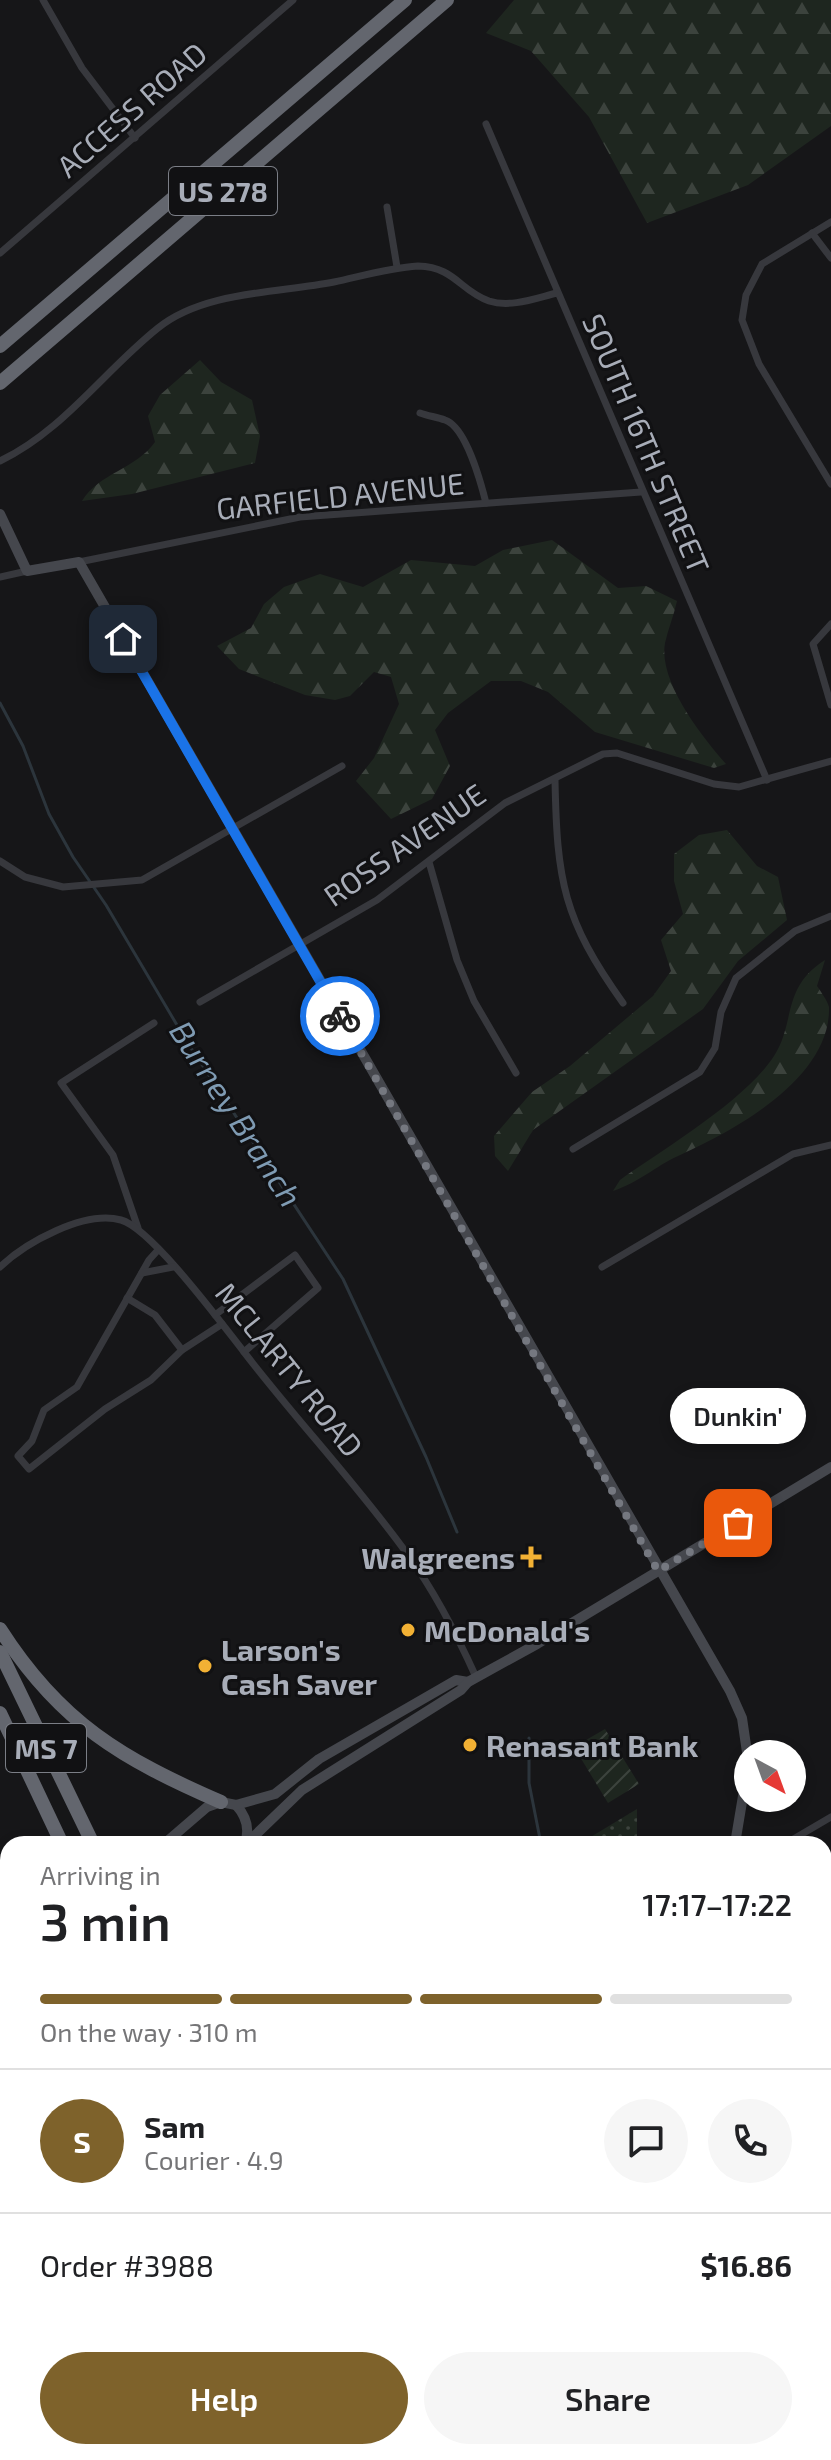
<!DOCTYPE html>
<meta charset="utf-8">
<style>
:root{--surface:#fff;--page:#f6f6f6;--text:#202124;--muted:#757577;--line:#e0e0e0;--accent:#7e622b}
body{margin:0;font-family:"Exo 2",sans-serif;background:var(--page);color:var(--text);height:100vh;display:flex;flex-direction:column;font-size:30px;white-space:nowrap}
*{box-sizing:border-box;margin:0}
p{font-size:26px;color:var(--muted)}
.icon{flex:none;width:44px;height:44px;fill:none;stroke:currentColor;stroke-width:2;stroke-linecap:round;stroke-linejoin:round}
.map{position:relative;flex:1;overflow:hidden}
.panel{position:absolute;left:0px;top:1836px;width:832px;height:624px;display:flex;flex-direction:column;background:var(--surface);border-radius:24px 24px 0 0;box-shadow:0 4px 12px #0003}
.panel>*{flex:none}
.needle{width:52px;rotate:139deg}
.tools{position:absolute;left:734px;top:1740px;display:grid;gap:16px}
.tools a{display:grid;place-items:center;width:72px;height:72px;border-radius:50%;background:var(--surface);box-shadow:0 4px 12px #0003;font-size:40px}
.pin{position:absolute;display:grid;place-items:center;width:68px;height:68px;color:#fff;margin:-34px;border-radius:16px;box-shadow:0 4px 12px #0006}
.courier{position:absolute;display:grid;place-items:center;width:80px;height:80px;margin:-40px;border:6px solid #1a73e8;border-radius:50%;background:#fff;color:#222;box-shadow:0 2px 10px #0007}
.bubble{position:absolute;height:56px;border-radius:28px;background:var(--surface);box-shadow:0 4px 12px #0003;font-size:26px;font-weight:600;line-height:56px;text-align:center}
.head em{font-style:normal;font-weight:600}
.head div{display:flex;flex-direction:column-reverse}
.head{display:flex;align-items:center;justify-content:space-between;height:136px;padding:0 40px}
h1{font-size:52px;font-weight:600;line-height:60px}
.bar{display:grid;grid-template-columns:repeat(4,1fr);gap:12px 8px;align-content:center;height:96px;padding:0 40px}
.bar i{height:10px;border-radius:6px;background:var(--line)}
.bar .selected{background:var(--accent)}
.bar p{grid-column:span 4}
.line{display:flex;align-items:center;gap:20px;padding:0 40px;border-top:2px solid var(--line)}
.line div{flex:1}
.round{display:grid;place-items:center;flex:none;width:84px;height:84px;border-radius:42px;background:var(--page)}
.action{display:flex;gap:16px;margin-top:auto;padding:16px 40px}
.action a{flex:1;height:92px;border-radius:48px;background:var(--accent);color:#fff;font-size:32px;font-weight:600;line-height:92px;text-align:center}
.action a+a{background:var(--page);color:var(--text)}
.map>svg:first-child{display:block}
.grass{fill:url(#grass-dots)}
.forest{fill:url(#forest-firs)}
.garden{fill:url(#garden-furrows)}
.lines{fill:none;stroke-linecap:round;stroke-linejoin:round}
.stream{stroke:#2c353c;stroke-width:3}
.street{stroke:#37383d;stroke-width:7}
.secondary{stroke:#45474d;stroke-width:10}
.highway{stroke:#63666e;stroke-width:14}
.done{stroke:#757880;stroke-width:8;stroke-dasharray:0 14.4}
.route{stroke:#1a73e8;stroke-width:10}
.poi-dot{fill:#f2b134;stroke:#111113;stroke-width:3}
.labels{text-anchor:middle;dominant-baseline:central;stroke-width:6;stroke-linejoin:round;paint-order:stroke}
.shield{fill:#111113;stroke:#7b7e86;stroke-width:2}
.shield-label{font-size:28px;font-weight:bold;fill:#a8adb8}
.street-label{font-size:30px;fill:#a8adb8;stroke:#111113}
.poi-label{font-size:30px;font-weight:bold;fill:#a8adb8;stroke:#111113;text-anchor:start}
.water-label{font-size:32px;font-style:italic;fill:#7f9bb3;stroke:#111113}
</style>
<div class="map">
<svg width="831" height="2460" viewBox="0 0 831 2460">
<defs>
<pattern id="grass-dots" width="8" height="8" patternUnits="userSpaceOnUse" patternTransform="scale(2)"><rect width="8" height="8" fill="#1e261f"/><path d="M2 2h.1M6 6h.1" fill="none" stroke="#3c433d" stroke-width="1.8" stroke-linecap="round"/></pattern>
<pattern id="forest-firs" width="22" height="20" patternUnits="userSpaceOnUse" patternTransform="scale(2)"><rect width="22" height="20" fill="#1e261f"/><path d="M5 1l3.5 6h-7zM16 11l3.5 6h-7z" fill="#3c433d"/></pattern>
<pattern id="garden-furrows" width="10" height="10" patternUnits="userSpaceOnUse" patternTransform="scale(2)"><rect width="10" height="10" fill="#1e261f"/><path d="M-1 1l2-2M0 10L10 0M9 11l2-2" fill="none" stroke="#3c433d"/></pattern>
</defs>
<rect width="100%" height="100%" fill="#161618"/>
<!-- grass -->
<path class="grass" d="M637,1809V1844H579Z"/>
<!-- forest -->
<g class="forest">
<path d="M514,0H831V126L748,185L647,223L589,117L531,51L486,33Z"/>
<path d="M200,360L221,382L252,400L260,436L255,463L132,494L82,501C99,473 136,469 155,442L148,416L160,395Z"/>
<path d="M552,540L618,588L646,586L677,601C674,615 668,629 665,643C658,681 702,737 726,764L714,768L595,732L548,692L521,681H491L448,713L435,730L450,766L432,799L391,819L356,781L374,758L399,704L391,677L374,672L350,696L335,700L305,695L239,669L217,646L251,628L264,604L284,587L320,574L363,587L411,560L475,566L503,550Z"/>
<path d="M727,830L757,866L778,877L787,920L738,961L703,1009L533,1130L508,1171L495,1156L494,1136L532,1092L570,1066L653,996L671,971L661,940L683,914L674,881V854L699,835Z"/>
<path d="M825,960L817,986C821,992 827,1000 829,1007C831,1081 728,1133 678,1156C654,1167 640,1182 613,1191L620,1180C665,1148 745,1101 774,1056C796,1022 781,988 825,960Z"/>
<path d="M200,2452H331L335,2460H204Z"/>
<path d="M410,2452H485V2460H414Z"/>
</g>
<!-- garden -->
<path class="garden" d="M605,1729L639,1784L608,1803L574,1747Z"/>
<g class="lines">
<!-- stream -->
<g class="stream">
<path d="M0,703L23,746L49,814L73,857L106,905L187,1042L343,1279L426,1457L457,1532"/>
<path d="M529,1738V1783L541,1844"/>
</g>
<!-- street -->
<g class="street">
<path d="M43,0L82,68L135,138"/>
<path d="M486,124L767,780"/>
<path d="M387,207L397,267"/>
<path d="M831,222L762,264L746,295L742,320L759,364L831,484"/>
<path d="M812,233L831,258"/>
<path d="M0,253L293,0"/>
<path d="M420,413C428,416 437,417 445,420C466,427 481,483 486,503"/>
<path d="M0,461C63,431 104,371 158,328C204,291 278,293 334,282C362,276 389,268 418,266C455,267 460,291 489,301C511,308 536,298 557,293"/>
<path d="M79,562L300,517L641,492"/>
<path d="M0,577L27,571"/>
<path d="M831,624L813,644L831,705"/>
<path d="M555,780C557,881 563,919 623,1003"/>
<path d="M0,861L25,877L63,887L142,880L342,766"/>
<path d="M429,862L457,960L474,1001L516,1073"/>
<path d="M200,1002L377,900L505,803L603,754L617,753L714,784L739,787L831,761"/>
<path d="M573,1149L700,1072L715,1048L721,1012L736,978L795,931L831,916"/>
<path d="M138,1228L113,1155L61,1083L154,1023"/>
<path d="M158,1250L149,1260L77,1387L44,1410L32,1441L18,1456L29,1469L105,1409L151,1380L182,1350L222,1324"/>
<path d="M0,1267C25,1243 84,1210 121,1220C151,1228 222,1324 244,1352C297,1421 357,1484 408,1555C435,1592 457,1635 476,1677"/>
<path d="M602,1267L793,1154L831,1145"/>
<path d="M142,1273L173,1267"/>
<path d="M127,1298L155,1315L182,1350"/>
<path d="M215,1315L295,1255L318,1288L244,1352"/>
<path d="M785,1844L831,1817"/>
<path d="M824,1971L831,1967"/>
</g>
<!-- secondary -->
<g class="secondary">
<path d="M0,514L27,571L79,562L730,1691L742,1718L748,1759"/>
<path d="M236,1805C246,1816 250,1829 245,1843"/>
<path d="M164,1844L207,1807L221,1802L236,1805L275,1794L319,1759L456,1680L468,1682"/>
<path d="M246,1844L302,1790L461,1690L468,1682L537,1644L831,1467"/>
<path d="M735,1844L748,1766"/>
<path d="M0,1940L8,1938"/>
<path d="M0,1985L8,1979"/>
<path d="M824,2238L831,2255"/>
</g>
<!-- highway -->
<g class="highway">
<path d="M0,346L405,0"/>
<path d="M0,383L447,0"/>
<path d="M0,1629C60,1723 122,1759 221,1802"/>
<path d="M0,1652L93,1844"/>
<path d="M0,1713L62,1844"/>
<path d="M0,1997L8,2001"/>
<path d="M350,2452L354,2460"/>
<path d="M380,2452L384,2460"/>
</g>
</g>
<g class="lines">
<!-- done -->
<path class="done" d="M340,1016L658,1571L738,1523"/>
<!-- route -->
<path class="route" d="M123,639L340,1016"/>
</g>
<!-- markers -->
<g class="poi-dot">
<path d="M527 1545h8v8h8v8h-8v8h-8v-8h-8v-8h8z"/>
<circle cx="408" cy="1630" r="8"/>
<circle cx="205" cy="1666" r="8"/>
<circle cx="470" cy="1745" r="8"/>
</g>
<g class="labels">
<!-- shield labels -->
<g class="shield">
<rect x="169" y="167" width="108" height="48" rx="6"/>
<rect x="6" y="1724" width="80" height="48" rx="6"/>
</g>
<g class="shield-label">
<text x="223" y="191">US 278</text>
<text x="46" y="1748">MS 7</text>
</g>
<!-- street labels -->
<g class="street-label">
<text transform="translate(131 109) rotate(-41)">ACCESS ROAD</text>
<text transform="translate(647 443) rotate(67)">SOUTH 16TH STREET</text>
<text transform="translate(340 495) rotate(-6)">GARFIELD AVENUE</text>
<text transform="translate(404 844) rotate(-35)">ROSS AVENUE</text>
<text transform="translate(290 1369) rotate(51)">MCLARTY ROAD</text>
</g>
<!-- poi labels -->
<g class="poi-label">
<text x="515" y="1557" text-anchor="end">Walgreens</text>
<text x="424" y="1630">McDonald's</text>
<text x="221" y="1649">Larson's<tspan x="221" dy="34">Cash Saver</tspan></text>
<text x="486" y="1745">Renasant Bank</text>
</g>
<!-- water labels -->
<g class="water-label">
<text transform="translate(237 1113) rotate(57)">Burney Branch</text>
</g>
</g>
</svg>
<div class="tools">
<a><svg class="needle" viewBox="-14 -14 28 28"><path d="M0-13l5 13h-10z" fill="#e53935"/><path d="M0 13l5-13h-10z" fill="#757577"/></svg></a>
</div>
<div class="pin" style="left:738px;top:1523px;background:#ea580c"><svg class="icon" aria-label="bag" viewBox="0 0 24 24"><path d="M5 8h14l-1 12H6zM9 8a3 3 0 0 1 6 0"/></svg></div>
<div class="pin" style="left:123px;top:639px;background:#1f2937"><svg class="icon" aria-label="home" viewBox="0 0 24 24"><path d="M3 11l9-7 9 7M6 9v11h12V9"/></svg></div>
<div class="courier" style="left:340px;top:1016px"><svg class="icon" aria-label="bike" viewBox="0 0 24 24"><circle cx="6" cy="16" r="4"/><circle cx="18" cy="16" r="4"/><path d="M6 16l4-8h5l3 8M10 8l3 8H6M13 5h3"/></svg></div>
<div class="bubble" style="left:670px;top:1388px;width:136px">Dunkin'</div>
<section class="panel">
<div class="head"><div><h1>3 min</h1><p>Arriving in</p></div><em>17:17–17:22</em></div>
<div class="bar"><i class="selected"></i><i class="selected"></i><i class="selected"></i><i></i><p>On the way · 310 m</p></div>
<div class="line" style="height:144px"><b class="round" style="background:var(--accent);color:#fff">S</b><div><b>Sam</b><p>Courier · 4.9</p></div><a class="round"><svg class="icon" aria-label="chat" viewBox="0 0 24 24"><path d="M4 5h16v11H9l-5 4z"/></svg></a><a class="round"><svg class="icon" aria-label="phone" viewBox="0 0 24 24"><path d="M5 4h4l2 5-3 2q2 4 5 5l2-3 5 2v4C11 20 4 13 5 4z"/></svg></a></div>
<div class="line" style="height:104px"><div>Order #3988</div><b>$16.86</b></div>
<div class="action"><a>Help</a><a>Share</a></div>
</section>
</div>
